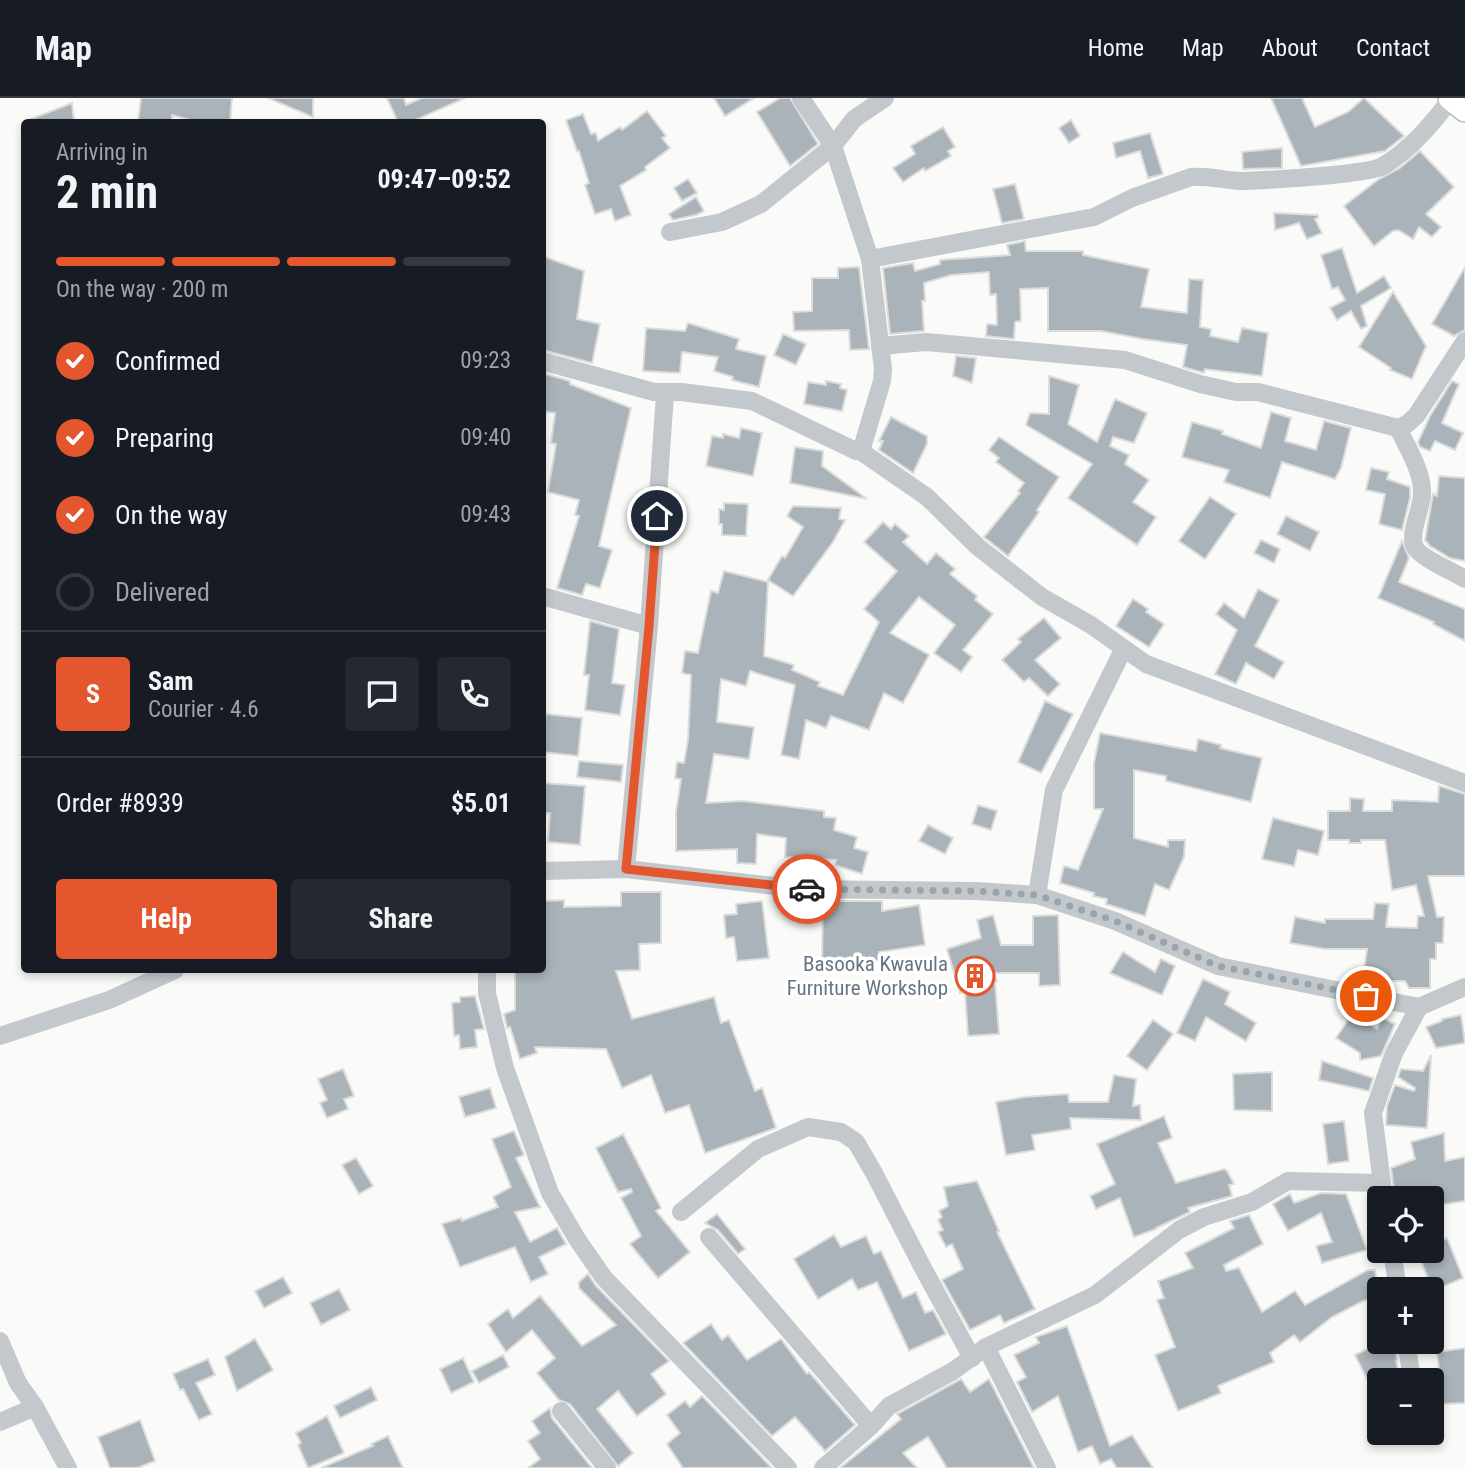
<!DOCTYPE html>
<meta charset="utf-8">
<style>
:root{--surface:#171b24;--page:#242831;--text:#f1f3f6;--muted:#9ea1a6;--line:#363941;--accent:#e4572e}
body{margin:0;font-family:"Roboto Condensed",sans-serif;background:var(--page);color:var(--text);height:100vh;display:flex;flex-direction:column;font-size:26px;white-space:nowrap}
*{box-sizing:border-box;margin:0}
p{font-size:23px;color:var(--muted)}
.icon{flex:none;width:38px;height:38px;fill:none;stroke:currentColor;stroke-width:2;stroke-linecap:round;stroke-linejoin:round}
.map{position:relative;flex:1;overflow:hidden}
.drawer{position:absolute;left:21px;top:21px;width:525px;height:854px;display:flex;flex-direction:column;background:var(--surface);border-radius:7px;box-shadow:0 4px 10px #0003}
.drawer>*{flex:none}
.controls{position:absolute;left:1367px;top:1088px;display:grid;gap:14px}
.controls a{display:grid;place-items:center;width:77px;height:77px;border-radius:7px;background:var(--surface);box-shadow:0 4px 10px #0003;font-size:35px}
.pin{position:absolute;display:grid;place-items:center;width:60px;height:60px;color:#fff;margin:-30px;border:4px solid #fff;border-radius:50%;box-shadow:0 2px 7px #0007}
.courier{position:absolute;display:grid;place-items:center;width:70px;height:70px;margin:-35px;border:5px solid #e4572e;border-radius:50%;background:#fff;color:#222;box-shadow:0 2px 9px #0007}
.overview em{font-style:normal;font-weight:700}
.overview div{display:flex;flex-direction:column-reverse}
.overview{display:flex;align-items:center;justify-content:space-between;height:119px;padding:0 35px}
h1{font-size:46px;font-weight:700;line-height:52px}
.bar{display:grid;grid-template-columns:repeat(4,1fr);gap:10px 7px;align-content:center;height:84px;padding:0 35px}
.bar i{height:9px;border-radius:5px;background:var(--line)}
.bar .current{background:var(--accent)}
.bar p{grid-column:span 4}
.line{display:flex;align-items:center;gap:18px;padding:0 35px;border-top:2px solid var(--line)}
.line div{flex:1}
.round{display:grid;place-items:center;flex:none;width:74px;height:74px;border-radius:7px;background:var(--page)}
ol{padding:0 35px;list-style:none}
li{display:flex;align-items:center;gap:21px;height:77px}
li p{margin-inline-start:auto}
li .icon{padding:7px;border-radius:50%;background:var(--accent);color:#fff;stroke-width:4}
li:last-child{color:var(--muted)}
li i{width:38px;height:38px;border:4px solid var(--line);border-radius:50%}
.primary-button{display:flex;gap:14px;margin-top:auto;padding:14px 35px}
.primary-button a{flex:1;height:80px;border-radius:7px;background:var(--accent);color:#fff;font-size:28px;font-weight:700;line-height:80px;text-align:center}
.primary-button a+a{background:var(--page);color:var(--text)}
header{display:flex;align-items:center;gap:42px;box-sizing:border-box;height:98px;padding:0 35px;background:var(--surface);border-bottom:2px solid var(--line)}
header strong{font-size:33px}
nav{display:flex;gap:38px;margin-inline-start:auto;font-size:24px}
.map>svg:first-child{display:block}
.building{fill:#aab3b9;stroke:#dcdcda;stroke-width:2}
.lines{fill:none;stroke-linecap:round;stroke-linejoin:round}
.major-casing{stroke:#b5babe;stroke-width:26}
.minor{stroke:#c3c8cc;stroke-width:18}
.major{stroke:#fff;stroke-width:23}
.done{stroke:#99a4ac;stroke-width:7;stroke-dasharray:0 12.6}
.route{stroke:#e4572e;stroke-width:9}
.labels{text-anchor:middle;dominant-baseline:central;stroke-width:7;stroke-linejoin:round;paint-order:stroke}
.poi-label{font-size:21px;fill:#657683;stroke:#fff;text-anchor:end}
</style>
<header>
<strong>Map</strong>
<nav><a>Home</a><a>Map</a><a>About</a><a>Contact</a></nav>
</header>
<div class="map">
<svg width="1465" height="1370" viewBox="0 0 1465 1370">
<rect width="100%" height="100%" fill="#fafaf8"/>
<!-- building -->
<g class="building">
<path d="M141,0H232L230,24H198L172,17V24H138Z"/>
<path d="M268,0H313V19Z"/>
<path d="M387,0H404L406,7L422,0H465L411,24H398Z"/>
<path d="M714,0H754L725,18Z"/>
<path d="M780,0H790L818,46L790,68L757,14Z"/>
<path d="M1271,0H1302L1315,29L1348,14L1364,0L1404,38L1385,53L1301,68Z"/>
<path d="M72,5L74,24H24Z"/>
<path d="M647,13L666,38L662,40L670,50L645,69L646,72L620,88L631,117L615,123L611,111L595,116L585,87L589,85L579,53H577L566,22L583,16L591,36L596,35L598,43L620,29L622,32Z"/>
<path d="M1071,22L1080,38L1069,45L1059,30Z"/>
<path d="M943,29L955,49L948,53L951,58L925,73L924,70L903,84L893,70L915,56L911,48Z"/>
<path d="M1150,35L1163,76L1148,80L1140,53L1116,60L1113,45Z"/>
<path d="M1282,50V70L1243,71L1242,54Z"/>
<path d="M1420,53L1454,89L1426,116L1441,129L1432,139L1419,129L1413,141L1398,132L1393,133L1374,148L1344,108L1379,81L1400,70Z"/>
<path d="M688,81L697,95L682,103L674,90Z"/>
<path d="M1015,86L1024,121L1002,125L993,91Z"/>
<path d="M696,99L704,113L696,117L673,122L669,116Z"/>
<path d="M1274,115L1318,117V120L1315,121L1322,135L1307,141L1299,125L1275,132Z"/>
<path d="M1025,143L1026,153H1083V157L1149,171L1141,209L1187,215L1189,181L1203,182L1200,229L1211,231L1210,238L1238,244L1242,230L1268,235L1262,278L1205,271L1204,275L1183,269L1187,247L1143,241L1101,233H1048V190L1020,191L1021,223L1015,224L1014,241L986,238L987,226L997,227L996,196L990,197L989,174L951,177L924,185L925,203H922L924,233L890,236L883,170L913,165L915,173L940,166V162L1010,157L1007,147Z"/>
<path d="M1342,150L1357,195L1384,178L1391,190L1361,208L1367,228L1361,231L1351,213L1337,222L1330,210L1345,202L1338,189L1332,191L1321,157Z"/>
<path d="M542,158L584,173L577,221L600,226L592,265L542,252Z"/>
<path d="M859,169L869,251L850,252L849,232L794,233L793,214L812,213V180H838V170Z"/>
<path d="M1465,169V232L1454,238L1432,226Z"/>
<path d="M1393,194L1426,248L1412,281L1390,272L1391,270L1359,249Z"/>
<path d="M688,225L739,241L736,251L766,258L759,289L732,282L733,279L714,273L718,259L682,254L680,275L643,273L646,230L685,233Z"/>
<path d="M783,236L806,246L796,267L774,257Z"/>
<path d="M956,258L976,260L972,285L953,278Z"/>
<path d="M542,275L570,283V286L631,310L599,448L612,452L600,490L586,486L582,497L557,490L579,418L575,417L579,402L548,394L556,346L551,345L555,315L542,313Z"/>
<path d="M1049,278L1079,287L1068,326L1097,344L1115,301L1147,315L1134,345L1113,339L1110,348L1129,357L1125,366L1149,382L1133,404L1156,419L1137,447L1068,400L1092,366L1026,327L1030,315L1049,316Z"/>
<path d="M826,283L841,286L840,290L847,292L842,313L804,306L808,284L826,287Z"/>
<path d="M1452,283L1459,286L1442,325L1463,335L1455,352L1435,343L1430,353L1420,349L1418,344L1430,318Z"/>
<path d="M1271,314L1291,320L1285,343L1316,352L1324,323L1351,330L1341,370L1335,381L1282,364L1270,400L1224,384L1229,372L1182,359L1192,324L1223,333L1222,336L1261,350Z"/>
<path d="M891,319L927,338V346L913,375L879,352L883,343H879Z"/>
<path d="M741,330L762,335L753,378L706,368L712,338L723,340V336L739,340Z"/>
<path d="M999,339L1059,379L1037,412L1039,414L1008,458L984,439L1020,395L1018,393L1024,385L996,364L999,360L989,352Z"/>
<path d="M795,349L823,353L822,368L867,401L790,385Z"/>
<path d="M1371,370L1389,374L1387,381L1410,389V400L1402,432L1379,426L1385,396L1366,392Z"/>
<path d="M1439,378L1465,380V463L1450,460L1430,448L1425,442L1433,396L1437,398Z"/>
<path d="M638,398L646,399L645,427L634,426Z"/>
<path d="M1210,399L1236,416L1205,461L1179,443Z"/>
<path d="M724,405L748,406L746,438L722,437V426H719V411L724,412Z"/>
<path d="M793,408L841,410L839,421L845,422L833,444L793,498L768,482L782,458L785,460L803,429L787,418Z"/>
<path d="M1286,418L1319,434L1310,453L1277,436Z"/>
<path d="M883,424L891,431L895,426L909,438L903,444L927,466L936,455L955,471L950,476L977,498L975,502L993,516L963,552L972,559L961,574L934,555L955,527L919,499L890,535L929,557L903,605L884,595L869,632L831,618L826,630L806,622L799,661L781,657L795,587L750,573L746,588L721,581L717,624L754,629L749,661L714,656L706,705L743,703L824,713V719L836,720L834,732L857,739L854,750L868,754L862,776L835,767L836,762L785,759L786,740L757,736L756,766L737,765V751L676,753V714L681,681L675,680L677,664L684,665L688,642L691,577L682,575L685,553L698,555L711,493L718,495L724,473L768,484L764,558L794,567L792,572L820,584L818,588L843,597L879,524L864,511L897,473L864,444Z"/>
<path d="M1261,442L1280,451L1274,465L1254,455Z"/>
<path d="M1402,443L1409,460L1399,484L1465,511V543L1433,526L1434,524L1378,500Z"/>
<path d="M1258,491L1279,502L1255,548L1284,564L1274,581L1246,565L1236,586L1215,576L1237,532L1216,516L1224,505L1244,520Z"/>
<path d="M1133,501L1148,511L1146,514L1164,526L1149,549L1116,528Z"/>
<path d="M1044,520L1061,540L1035,562L1060,586L1048,598L1029,580L1024,584L1002,562L1021,544L1018,541Z"/>
<path d="M590,523L619,531L612,585L625,587L620,617L585,612L589,577H584Z"/>
<path d="M1045,603L1073,616L1041,675L1018,664Z"/>
<path d="M546,616L582,620L578,658L542,654Z"/>
<path d="M1100,635L1196,653L1198,641L1221,647L1220,650L1262,660L1251,704L1166,683V678L1134,672V740L1168,749V742H1185L1184,759L1169,792L1155,786L1145,818L1106,806L1107,801L1093,798L1094,795L1060,785L1064,768L1078,772L1103,711H1094V665Z"/>
<path d="M579,663L623,667L621,684L577,679Z"/>
<path d="M542,685L585,688L580,747L548,744L550,715H542Z"/>
<path d="M1439,688L1465,696V778H1428L1437,819H1444L1443,845H1436V861H1430V890H1409L1405,883H1378V881L1363,879L1367,851H1325L1290,845L1295,819L1325,825V821H1373L1375,805L1389,806L1386,829L1417,830L1418,818H1424L1416,787L1392,792L1385,742H1361V745H1349V742H1328V713H1350V700L1364,701L1363,713H1392V702L1438,704Z"/>
<path d="M978,707L997,713L991,732L972,726Z"/>
<path d="M1273,720L1324,733L1318,757L1298,752L1294,768L1262,761Z"/>
<path d="M928,727L953,740L945,756L919,743Z"/>
<path d="M621,794H661V845L639,846L640,872L616,873L632,921L714,899L721,925L729,922L755,993L762,990L776,1030L705,1055L689,1007L665,1015L651,977L622,990L606,951L535,949L537,955L520,961L510,929L507,930L504,916L515,912V872H542V803L564,802V809L621,808Z"/>
<path d="M762,803L769,860L737,863L734,839L726,840L724,817L737,816L736,806Z"/>
<path d="M823,803H882V813L919,807L925,847L879,854L880,863L854,865V861L822,860Z"/>
<path d="M993,817L1001,847H1033V818L1058,817L1060,887L1039,888V875H994L997,883L995,884L999,936L968,938L965,894L960,895L947,851L981,840L977,822Z"/>
<path d="M1123,854L1155,874L1161,861L1175,868L1162,897L1110,875Z"/>
<path d="M1203,881L1230,894L1225,906L1256,925L1246,943L1206,919L1195,943L1177,935Z"/>
<path d="M475,898L484,931L475,932L477,949L460,951L459,937L454,938L452,905L460,904V899Z"/>
<path d="M1353,915L1377,931L1382,920L1395,926L1381,958L1360,962V955L1336,940Z"/>
<path d="M1461,917L1465,945L1436,950L1426,929L1442,923V921Z"/>
<path d="M1153,922L1173,936L1147,972L1127,958Z"/>
<path d="M1431,957L1427,1030L1386,1027L1387,1008L1395,987L1414,993L1415,990L1398,979L1401,971L1423,973Z"/>
<path d="M1322,963L1373,980L1369,993L1319,982Z"/>
<path d="M343,971L354,998L344,1001L348,1011L327,1020L320,1005L327,1002L318,981Z"/>
<path d="M1272,974V1013L1234,1012L1233,976Z"/>
<path d="M1114,977L1136,981L1133,1008L1140,1007L1141,1022L1070,1020L1071,1031L1032,1037L1035,1052L1006,1057L996,1004L1025,999L1068,996L1069,1004H1108Z"/>
<path d="M490,990L496,1010L465,1019L459,999Z"/>
<path d="M1164,1018L1172,1040L1158,1045L1176,1085L1224,1071L1227,1073L1234,1086L1229,1087L1232,1098L1188,1110L1190,1114L1156,1130V1131L1134,1139L1120,1100L1096,1111L1090,1098L1115,1086L1097,1046Z"/>
<path d="M1344,1023L1349,1063L1328,1066L1323,1026Z"/>
<path d="M514,1033L524,1057L516,1060L540,1109L515,1114L530,1144L557,1130L566,1146L539,1159L548,1176L531,1184L515,1149L460,1169L442,1126L461,1120L462,1123L498,1109L493,1099L511,1089L492,1041Z"/>
<path d="M1444,1035L1445,1063L1465,1059V1103L1432,1108V1101H1395L1391,1070L1415,1061L1411,1044Z"/>
<path d="M623,1036L661,1110L656,1113L690,1154L658,1180L630,1146L641,1138L621,1100L632,1094L631,1091L618,1094L596,1050Z"/>
<path d="M356,1060L373,1088L359,1096L342,1067Z"/>
<path d="M977,1083L999,1133L997,1134L1035,1211L1004,1225L1000,1217L970,1232L942,1182L963,1171L952,1146L946,1149L938,1134L943,1132L938,1122L942,1119L939,1113L948,1108L944,1089Z"/>
<path d="M1321,1095L1346,1096L1367,1152L1322,1165L1316,1148L1332,1144L1321,1115L1288,1133L1273,1106L1290,1096L1294,1105Z"/>
<path d="M717,1116L745,1151L738,1156L718,1132L705,1125Z"/>
<path d="M1249,1117L1263,1146L1224,1167L1226,1173L1239,1170L1262,1214L1295,1193L1305,1207L1368,1172H1375L1379,1200L1363,1203L1332,1219L1300,1244L1294,1237L1270,1255L1274,1264L1218,1288L1221,1295L1178,1313L1155,1257L1175,1249L1157,1202L1164,1200L1158,1183L1193,1170L1185,1155L1234,1130L1230,1123Z"/>
<path d="M834,1137L841,1149L866,1138L874,1156L881,1153L903,1200L916,1194L925,1215L933,1212L946,1236L909,1253L877,1184L858,1192L852,1181L818,1201L794,1161Z"/>
<path d="M1447,1140L1463,1180L1435,1192H1409V1188L1428,1180L1417,1153H1432V1146Z"/>
<path d="M588,1176L596,1188L669,1263L651,1276L666,1296L637,1318L618,1293L597,1311L633,1355L618,1368L570,1306L559,1302L537,1275L555,1260L532,1232L506,1254L488,1226L508,1211L513,1220L540,1198L582,1248L616,1227L579,1190V1184Z"/>
<path d="M283,1179L292,1195L264,1210L255,1193Z"/>
<path d="M339,1191L350,1212L321,1227L310,1205Z"/>
<path d="M711,1226L722,1242L728,1237L747,1262L781,1241L807,1276L809,1274L855,1327L825,1353L795,1319L772,1338L683,1245Z"/>
<path d="M1067,1228L1110,1348L1132,1337L1153,1370H1117L1111,1361L1100,1366L1092,1348L1078,1354L1058,1298L1032,1314L1017,1284L1026,1279L1014,1257L1039,1245L1036,1239Z"/>
<path d="M255,1241L273,1272L237,1293L225,1259Z"/>
<path d="M1381,1244H1395L1397,1262L1396,1263L1401,1283H1368L1355,1257Z"/>
<path d="M1465,1250V1305L1443,1306L1437,1254Z"/>
<path d="M503,1257L509,1269L479,1285L472,1273Z"/>
<path d="M463,1260L474,1284L451,1295L440,1271Z"/>
<path d="M208,1261L215,1277L196,1285L212,1316L199,1322L183,1291L180,1292L173,1276Z"/>
<path d="M961,1281L970,1294L989,1281L1034,1370H947L928,1339L903,1355L917,1370H840L901,1321L897,1316Z"/>
<path d="M371,1289L377,1302L340,1320L334,1308Z"/>
<path d="M702,1298L772,1370H683L667,1346L680,1335L667,1317L685,1303L690,1309Z"/>
<path d="M550,1310L552,1320L592,1370H528L540,1361L528,1343L540,1335L532,1323Z"/>
<path d="M327,1318L344,1355L308,1370L298,1347L301,1345L296,1335Z"/>
<path d="M140,1322L155,1363L137,1370H110L98,1339Z"/>
<path d="M388,1338L403,1370H321L373,1348L371,1346Z"/>
</g>
<g class="lines">
<defs>
<path id="major" d="M1450,0L1465,12"/>
</defs>
<!-- major casing -->
<use href="#major" class="major-casing"/>
<!-- minor -->
<g class="minor">
<path d="M670,134L722,124L761,106L833,48L854,21L885,0"/>
<path d="M870,161L1094,119L1132,100L1191,79C1209,77 1226,83 1244,83C1268,82 1366,77 1383,68C1411,51 1432,26 1451,1"/>
<path d="M880,248L926,244L1125,262L1200,286L1236,294H1258L1398,330L1407,326L1416,318L1465,243"/>
<path d="M542,263L654,294H681L752,303L856,353L862,350L882,283L883,271L870,161L833,48L801,0"/>
<path d="M1398,330C1407,349 1423,374 1422,396C1422,410 1408,437 1415,449C1419,459 1454,474 1465,481"/>
<path d="M859,352L927,399L978,449L1042,499L1091,527L1146,566L1465,685"/>
<path d="M542,498L649,528"/>
<path d="M626,771L649,528L665,296"/>
<path d="M542,773L626,771L801,791L976,793L1037,797L1115,823L1218,868L1419,909L1465,889"/>
<path d="M1037,797L1054,692L1123,552"/>
<path d="M487,872V895L505,970L550,1095L577,1141L604,1180L788,1370"/>
<path d="M0,938L109,902L175,872"/>
<path d="M1384,1101L1373,1015L1394,955L1419,909"/>
<path d="M681,1114L758,1051L808,1029L841,1034L856,1044L874,1075L924,1172L972,1260"/>
<path d="M709,1139L871,1328"/>
<path d="M1392,1153L1398,1192"/>
<path d="M0,1243L18,1285L35,1309L0,1324"/>
<path d="M1406,1244L1412,1280"/>
<path d="M986,1249L1047,1370"/>
<path d="M35,1309L68,1370"/>
<path d="M561,1313L607,1370"/>
<path d="M823,1370L871,1328L889,1308L953,1273L986,1249L1095,1197L1179,1132L1204,1119L1252,1104L1288,1083L1381,1085"/>
</g>
<!-- major -->
<use href="#major" class="major"/>
</g>
<g class="lines">
<!-- done -->
<path class="done" d="M807,791L976,793L1037,797L1115,823L1218,868L1366,898"/>
<!-- route -->
<path class="route" d="M657,418L649,528L626,771L807,791"/>
</g>
<!-- icons -->
<defs>
<symbol id="building-ring" viewBox="-11 -11 22 22"><circle r="9.5" fill="#fff" stroke="#e4572e" stroke-width="1.5"/><path d="M-4-6H4V6H1V3H-1V6H-4ZM-2.5-4.3h1.7v1.8h-1.7ZM.8-4.3h1.7v1.8H.8ZM-2.5-1h1.7V.8h-1.7ZM.8-1h1.7V.8H.8Z" fill="#e4572e"/></symbol>
</defs>
<g fill-rule="evenodd">
<use href="#building-ring" x="953" y="856" width="44" height="44"/>
</g>
<g class="labels">
<!-- poi labels -->
<g class="poi-label">
<text x="948" y="866">Basooka Kwavula<tspan x="948" dy="24">Furniture Workshop</tspan></text>
</g>
</g>
</svg>
<div class="controls">
<a><svg class="icon" aria-label="locate" viewBox="0 0 24 24"><circle cx="12" cy="12" r="6"/><path d="M12 2v4M12 18v4M2 12h4M18 12h4"/></svg></a>
<a>+</a>
<a>−</a>
</div>
<div class="pin" style="left:1366px;top:898px;background:#ea580c"><svg class="icon" aria-label="bag" viewBox="0 0 24 24"><path d="M5 8h14l-1 12H6zM9 8a3 3 0 0 1 6 0"/></svg></div>
<div class="pin" style="left:657px;top:418px;background:#1f2937"><svg class="icon" aria-label="home" viewBox="0 0 24 24"><path d="M3 11l9-7 9 7M6 9v11h12V9"/></svg></div>
<div class="courier" style="left:807px;top:791px"><svg class="icon" aria-label="car" viewBox="0 0 24 24"><path d="M5 17H2v-5l4-1 3-4h7l3 4 3 1v5h-3M9 17h6M6 11h13"/><circle cx="7" cy="17" r="2"/><circle cx="17" cy="17" r="2"/></svg></div>
<section class="drawer">
<div class="overview"><div><h1>2 min</h1><p>Arriving in</p></div><em>09:47–09:52</em></div>
<div class="bar"><i class="current"></i><i class="current"></i><i class="current"></i><i></i><p>On the way · 200 m</p></div>
<ol>
<li><svg class="icon" aria-label="check" viewBox="0 0 24 24"><path d="M5 12l5 5 9-10"/></svg>Confirmed<p>09:23</p></li>
<li><svg class="icon" aria-label="check" viewBox="0 0 24 24"><path d="M5 12l5 5 9-10"/></svg>Preparing<p>09:40</p></li>
<li><svg class="icon" aria-label="check" viewBox="0 0 24 24"><path d="M5 12l5 5 9-10"/></svg>On the way<p>09:43</p></li>
<li><i></i>Delivered</li>
</ol>
<div class="line" style="height:126px"><b class="round" style="background:var(--accent);color:#fff">S</b><div><b>Sam</b><p>Courier · 4.6</p></div><a class="round"><svg class="icon" aria-label="chat" viewBox="0 0 24 24"><path d="M4 5h16v11H9l-5 4z"/></svg></a><a class="round"><svg class="icon" aria-label="phone" viewBox="0 0 24 24"><path d="M5 4h4l2 5-3 2q2 4 5 5l2-3 5 2v4C11 20 4 13 5 4z"/></svg></a></div>
<div class="line" style="height:91px"><div>Order #8939</div><b>$5.01</b></div>
<div class="primary-button"><a>Help</a><a>Share</a></div>
</section>
</div>
